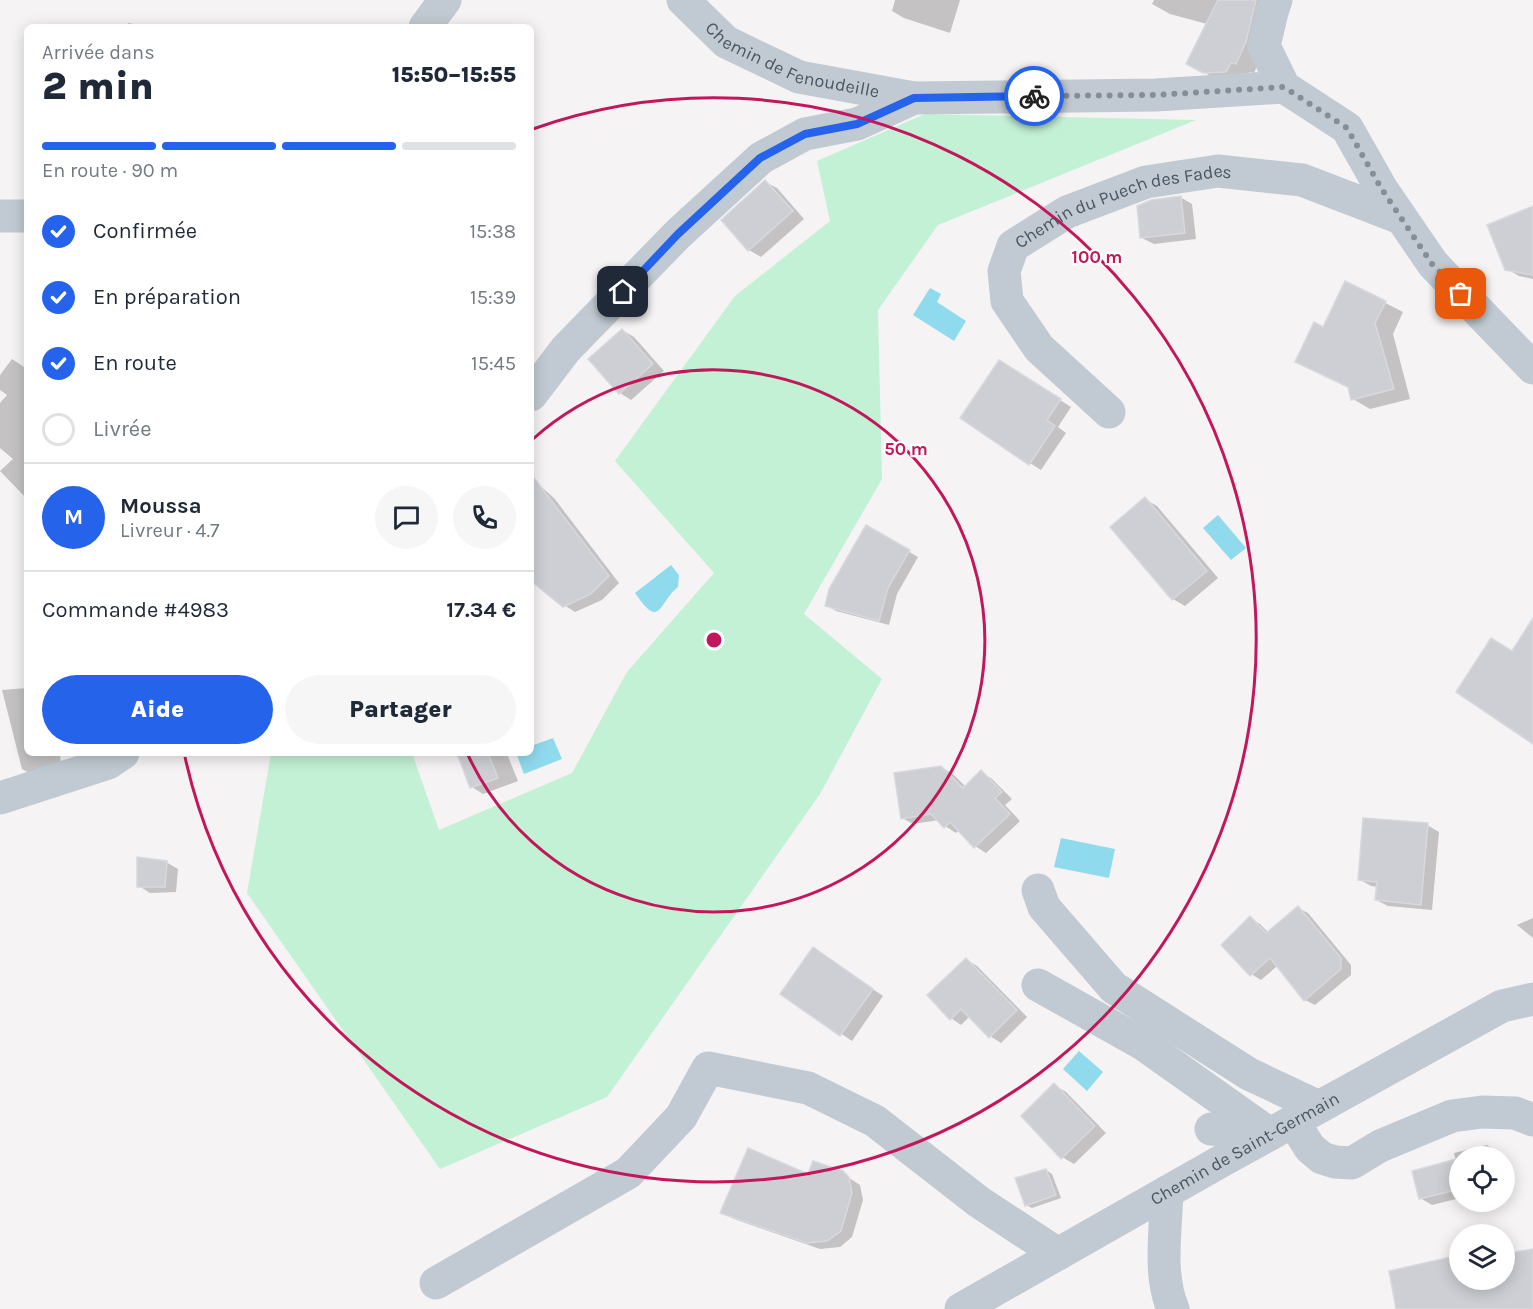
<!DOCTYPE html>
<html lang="fr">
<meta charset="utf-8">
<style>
:root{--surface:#fff;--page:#f6f6f7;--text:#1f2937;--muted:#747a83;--line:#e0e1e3;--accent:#2563eb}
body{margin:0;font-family:Karla,sans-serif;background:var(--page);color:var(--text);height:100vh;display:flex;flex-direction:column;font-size:22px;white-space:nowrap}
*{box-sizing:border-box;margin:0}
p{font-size:20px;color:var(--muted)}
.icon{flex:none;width:33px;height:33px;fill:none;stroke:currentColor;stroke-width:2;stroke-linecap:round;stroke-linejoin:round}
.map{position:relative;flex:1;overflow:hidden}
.details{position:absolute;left:24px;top:24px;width:510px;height:732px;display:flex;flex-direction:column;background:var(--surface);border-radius:9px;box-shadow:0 3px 15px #0003}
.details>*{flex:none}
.fabs{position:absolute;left:1449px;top:1146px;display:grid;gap:12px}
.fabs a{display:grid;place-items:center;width:66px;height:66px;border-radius:50%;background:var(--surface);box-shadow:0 3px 15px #0003;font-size:30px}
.pin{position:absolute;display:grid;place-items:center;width:51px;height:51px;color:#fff;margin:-26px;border-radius:12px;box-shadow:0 3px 9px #0006}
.courier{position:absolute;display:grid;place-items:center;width:60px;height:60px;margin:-30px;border:4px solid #2563eb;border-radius:50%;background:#fff;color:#222;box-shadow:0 2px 8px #0007}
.summary em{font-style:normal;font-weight:800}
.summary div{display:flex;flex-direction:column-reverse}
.summary{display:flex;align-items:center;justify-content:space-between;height:102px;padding:0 18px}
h1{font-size:39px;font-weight:800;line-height:45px}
.bar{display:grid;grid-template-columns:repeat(4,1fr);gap:9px 6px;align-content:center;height:72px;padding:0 18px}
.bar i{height:8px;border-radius:4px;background:var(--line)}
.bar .active{background:var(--accent)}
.bar p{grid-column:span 4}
.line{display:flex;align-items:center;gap:15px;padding:0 18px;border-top:2px solid var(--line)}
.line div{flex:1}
.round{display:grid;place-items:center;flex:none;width:63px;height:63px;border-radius:32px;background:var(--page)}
ol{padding:0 18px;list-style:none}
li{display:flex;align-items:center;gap:18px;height:66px}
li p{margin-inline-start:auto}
li .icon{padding:6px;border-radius:50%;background:var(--accent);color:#fff;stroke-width:4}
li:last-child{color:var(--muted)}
li i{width:33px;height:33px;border:3px solid var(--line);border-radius:50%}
.cta{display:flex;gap:12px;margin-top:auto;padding:12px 18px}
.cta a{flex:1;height:69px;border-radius:36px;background:var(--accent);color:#fff;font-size:24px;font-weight:800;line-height:69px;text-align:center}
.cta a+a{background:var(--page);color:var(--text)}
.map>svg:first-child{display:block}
.green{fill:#c3f1d5}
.water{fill:#90daee}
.shadow{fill:#0003}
.building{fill:#cdcfd5;stroke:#d7d9de;stroke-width:1.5}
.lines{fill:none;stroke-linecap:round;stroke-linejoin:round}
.minor{stroke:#c1cad2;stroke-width:33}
.done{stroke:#868d94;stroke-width:6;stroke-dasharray:0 10.8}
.route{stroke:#2563eb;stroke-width:8}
.ring{fill:none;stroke:#c2185b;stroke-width:3}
.labels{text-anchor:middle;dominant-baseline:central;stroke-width:4.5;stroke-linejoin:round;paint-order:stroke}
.street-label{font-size:18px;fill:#4a5661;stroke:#fff}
.centre{fill:#c2185b;stroke:#fff;stroke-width:3}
.ring-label{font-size:18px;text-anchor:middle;font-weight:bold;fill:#c2185b;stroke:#fff;stroke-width:4.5;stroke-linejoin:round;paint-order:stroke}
</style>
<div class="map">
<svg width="1533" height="1309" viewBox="0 0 1533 1309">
<rect width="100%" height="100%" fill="#f5f3f3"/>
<!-- green -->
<path class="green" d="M925,114L1196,120L938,225L878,310L882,479L804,614L882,679L820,794L607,1097L440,1169L247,893L271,753H412L439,830L572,773L627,672L714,573L615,461L735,296L830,221L817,161Z"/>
<!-- water -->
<g class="water">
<path d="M930,288L941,294L937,302L966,321L954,341L913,315Z"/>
<path d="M1218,515L1246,548L1231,560L1203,528Z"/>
<path d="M671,565L679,575L678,587C658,603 661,631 635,593Z"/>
<path d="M553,738L562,759L524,774L516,753H531V746Z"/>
<path d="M1061,838L1115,849L1109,878L1054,867Z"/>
<path d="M1079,1051L1103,1072L1087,1091L1063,1069Z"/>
</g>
<!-- shadow -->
<g class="shadow">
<path d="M895,0H960L950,33L904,18L892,11Z"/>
<path d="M1154,0H1262L1263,53L1254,73L1249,72L1244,81L1223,83L1188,63L1207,24L1170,14L1152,4Z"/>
<path d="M128,23L151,27H128Z"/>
<path d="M55,24L65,27H54Z"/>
<path d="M765,182L777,188L804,219L761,257L749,250Z"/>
<path d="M1180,197L1192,204L1196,239L1154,244L1142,238Z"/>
<path d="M1533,208V279L1519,276L1507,269Z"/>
<path d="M1346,283L1403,312L1393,334L1410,399L1370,409L1353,399L1349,388L1315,371L1324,329Z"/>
<path d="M622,330L634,337L664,371L631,400L620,393Z"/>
<path d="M12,359L27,369V453L25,457L27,458V499L0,471L13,459L0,448V403L7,395L0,390V375Z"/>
<path d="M1011,369L1071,407L1058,427L1066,433L1041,470L1030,463Z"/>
<path d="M531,478L554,498L619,583L602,600L575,612L564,605L531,579Z"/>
<path d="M1145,499L1157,506L1218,578L1185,606L1173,599L1112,527Z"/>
<path d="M866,527L918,557L897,594L889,625L836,611L826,605Z"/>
<path d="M27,688V753H60L61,766L31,774L22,769L2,690Z"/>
<path d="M458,753H510L507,754L518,781L483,794L472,787Z"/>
<path d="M941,767L953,774L966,787L981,772L992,779L1012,799L1005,805L1020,821L986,853L975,846L959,830L956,833L945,826L939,820L913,824L902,818Z"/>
<path d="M1427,825L1439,832L1432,910L1388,906L1376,900L1378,887L1371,886L1359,879Z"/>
<path d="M166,862L178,869L176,892L150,893L139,886Z"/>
<path d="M1298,908L1308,913L1351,965V975L1315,1005L1305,1000L1277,966L1261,980L1251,974L1250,918L1260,924L1268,932Z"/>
<path d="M1533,918V938L1517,925Z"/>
<path d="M824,956L883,996L852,1041L782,994Z"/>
<path d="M967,960L977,966L1027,1017L1001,1043L990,1036L970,1016L961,1025L951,1018Z"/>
<path d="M1054,1085L1066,1092L1106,1133L1074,1164L1062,1157Z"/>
<path d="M1487,1145L1498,1152L1499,1156H1460V1198L1432,1205L1420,1198L1456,1161L1454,1153Z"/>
<path d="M837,1170L860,1185L863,1200L852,1237L840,1247L820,1249L734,1219L722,1213L809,1176Z"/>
<path d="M1046,1170L1052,1174L1061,1198L1032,1208L1026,1205Z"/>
<path d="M1504,1176L1509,1194L1504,1195Z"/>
<path d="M1533,1250V1309H1403L1460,1280H1504Z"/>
</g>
<!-- building -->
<g class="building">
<path d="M1218,0H1256L1246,42L1236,64L1231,63L1226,72L1203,73L1186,64Z"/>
<path d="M765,180L793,211L748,251L721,220Z"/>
<path d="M1181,196L1185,233L1140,238L1137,206L1151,200Z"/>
<path d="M1533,206V275L1505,270L1487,225Z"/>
<path d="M1345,281L1386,301L1375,323L1394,389L1351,400L1348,387L1295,362L1314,322L1323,327Z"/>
<path d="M622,329L653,364L619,394L588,359Z"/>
<path d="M999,360L1061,399L1047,420L1055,426L1029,465L960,418Z"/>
<path d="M531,474L609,576L591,594L563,607L531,581Z"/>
<path d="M1145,497L1207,571L1172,600L1110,527Z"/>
<path d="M866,525L910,550L888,588L879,621L825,606L829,589Z"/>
<path d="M1533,618V744L1456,692L1491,638L1512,651Z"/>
<path d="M457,753H488L498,778L470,788Z"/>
<path d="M941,766L963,788L981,770L1002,792L995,798L1010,814L974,848L950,822L944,828L931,814L901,819L894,773Z"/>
<path d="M1363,818L1428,823L1421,905L1375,900L1377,882L1358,880Z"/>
<path d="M137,857L167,861L165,887H137Z"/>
<path d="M1298,906L1341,958V969L1304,1001L1270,958L1250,976L1221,945L1250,916L1266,933Z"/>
<path d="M813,947L873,989L840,1036L780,994Z"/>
<path d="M966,958L1017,1010L989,1038L961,1009L950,1020L927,995Z"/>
<path d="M1054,1083L1095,1126L1061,1159L1021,1116Z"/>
<path d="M748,1148L808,1174L813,1161L843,1171L849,1177L852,1193L841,1231L827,1241L807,1243L720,1213Z"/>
<path d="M1460,1158V1189L1419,1199L1412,1171Z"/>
<path d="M1046,1169L1056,1195L1025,1206L1015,1178Z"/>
<path d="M1533,1249V1309H1396L1389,1271L1460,1255V1280H1504V1254Z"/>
</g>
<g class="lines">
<!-- minor -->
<g class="minor">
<path id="s1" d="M683,0L726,42L799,77L914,98"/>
<path d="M1276,0L1272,12L1264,46L1284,87L1347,128L1381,188L1433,264L1533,368"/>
<path d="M425,27L445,0"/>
<path d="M0,216H27"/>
<path d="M531,395L566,349L678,234L761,158L805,134L857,124L914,98L1156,95L1284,87"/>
<path id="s2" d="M1109,412L1039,348L1007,301L1004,271L1013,246L1067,212L1146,182L1218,171L1302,180L1401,218"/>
<path d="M0,798L108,763L123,753"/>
<path d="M1038,890L1044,907L1114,988L1249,1074L1319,1107"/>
<path d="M1038,985L1143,1044L1270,1134L1211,1129"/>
<path d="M1293,1121L1310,1148L1322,1158L1335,1162L1352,1163L1380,1146L1452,1116L1482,1112L1515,1113L1533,1120"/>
<path d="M1167,1192C1166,1229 1158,1274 1173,1309"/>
<path d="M436,1283L628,1173L681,1117L708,1068L808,1088L875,1121L979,1202L1058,1254"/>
<path id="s3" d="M961,1309L1225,1159L1502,1006L1533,999"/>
</g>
</g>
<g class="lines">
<!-- done -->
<path class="done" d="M1034,96L1156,95L1284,87L1347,128L1381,188L1432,264L1461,294"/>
<!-- route -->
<path class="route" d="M623,292L678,234L760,158L805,134L857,124L914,98L1034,96"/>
</g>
<!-- distance rings -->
<g class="ring">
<path d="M533 439A271 271 0 1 1 468 755"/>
<path d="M533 129A542 542 0 1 1 185 757"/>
</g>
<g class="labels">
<!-- street labels -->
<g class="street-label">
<text stroke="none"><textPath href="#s1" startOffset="129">Chemin de Fenoudeille</textPath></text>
<text stroke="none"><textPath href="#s2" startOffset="328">Chemin du Puech des Fades</textPath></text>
<text stroke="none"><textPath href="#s3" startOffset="326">Chemin de Saint-Germain</textPath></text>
</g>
</g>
<circle cx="714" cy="640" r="9" class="centre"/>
<g class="ring-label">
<text x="1097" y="263">100 m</text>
<text x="906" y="455">50 m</text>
</g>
</svg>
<div class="fabs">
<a><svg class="icon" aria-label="locate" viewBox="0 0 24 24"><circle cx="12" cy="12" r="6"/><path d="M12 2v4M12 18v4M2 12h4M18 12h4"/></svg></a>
<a><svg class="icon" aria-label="layers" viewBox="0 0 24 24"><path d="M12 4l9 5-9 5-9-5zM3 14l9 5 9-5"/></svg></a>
</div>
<div class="pin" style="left:1461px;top:294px;background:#ea580c"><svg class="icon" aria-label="bag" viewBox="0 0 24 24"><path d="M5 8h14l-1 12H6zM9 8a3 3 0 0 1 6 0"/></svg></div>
<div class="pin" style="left:623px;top:292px;background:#1f2937"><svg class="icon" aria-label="home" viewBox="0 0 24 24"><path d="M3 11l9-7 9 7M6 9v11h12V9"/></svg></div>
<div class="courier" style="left:1034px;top:96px"><svg class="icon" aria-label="bike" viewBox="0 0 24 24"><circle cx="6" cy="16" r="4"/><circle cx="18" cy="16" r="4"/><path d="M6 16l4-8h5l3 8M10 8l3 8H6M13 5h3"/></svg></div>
<section class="details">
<div class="summary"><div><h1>2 min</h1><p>Arrivée dans</p></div><em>15:50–15:55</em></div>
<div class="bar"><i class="active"></i><i class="active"></i><i class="active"></i><i></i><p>En route · 90 m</p></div>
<ol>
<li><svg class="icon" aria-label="check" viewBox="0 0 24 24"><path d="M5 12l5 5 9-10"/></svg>Confirmée<p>15:38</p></li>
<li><svg class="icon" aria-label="check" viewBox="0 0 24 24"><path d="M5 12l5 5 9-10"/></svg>En préparation<p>15:39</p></li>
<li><svg class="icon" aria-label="check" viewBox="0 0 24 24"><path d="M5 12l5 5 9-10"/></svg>En route<p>15:45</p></li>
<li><i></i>Livrée</li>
</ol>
<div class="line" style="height:108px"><b class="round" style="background:var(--accent);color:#fff">M</b><div><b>Moussa</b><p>Livreur · 4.7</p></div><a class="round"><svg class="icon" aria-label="chat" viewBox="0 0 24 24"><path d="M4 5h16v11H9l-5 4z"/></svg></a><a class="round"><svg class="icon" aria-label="phone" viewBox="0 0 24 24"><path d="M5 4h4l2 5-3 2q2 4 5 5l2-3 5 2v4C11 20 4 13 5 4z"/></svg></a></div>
<div class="line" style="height:78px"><div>Commande #4983</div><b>17.34 €</b></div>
<div class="cta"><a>Aide</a><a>Partager</a></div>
</section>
</div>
